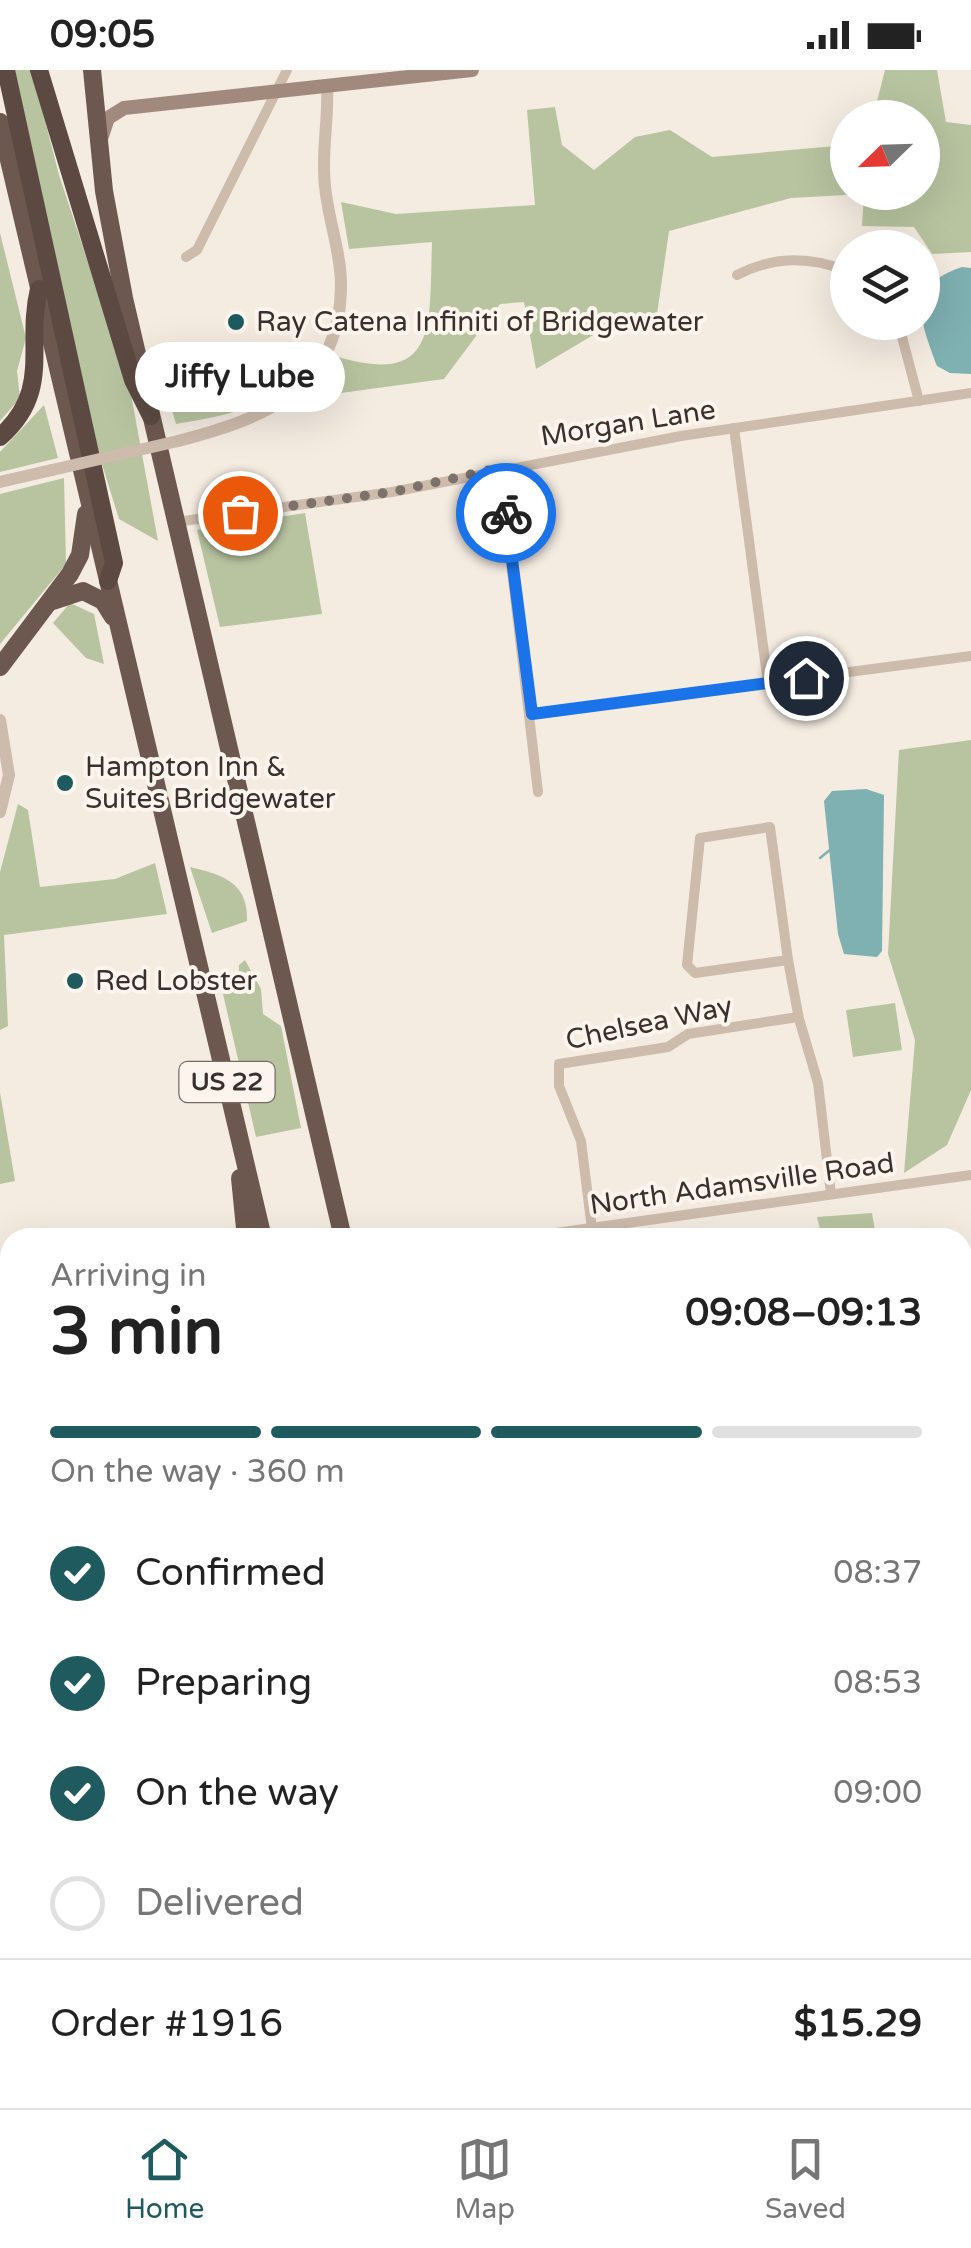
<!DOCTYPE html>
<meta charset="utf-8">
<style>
:root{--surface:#fff;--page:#f2f2f2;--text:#222;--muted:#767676;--line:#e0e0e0;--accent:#1f5a5e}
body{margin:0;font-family:"Varela Round",sans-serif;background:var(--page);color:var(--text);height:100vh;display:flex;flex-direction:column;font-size:38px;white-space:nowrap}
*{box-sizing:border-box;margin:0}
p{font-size:32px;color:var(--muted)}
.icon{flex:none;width:55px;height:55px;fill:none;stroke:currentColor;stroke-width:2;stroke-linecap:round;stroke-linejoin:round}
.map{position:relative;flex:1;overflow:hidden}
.details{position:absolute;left:0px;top:1158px;width:972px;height:882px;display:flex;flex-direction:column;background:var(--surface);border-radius:30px 30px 0 0;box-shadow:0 10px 40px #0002}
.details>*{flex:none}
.needle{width:65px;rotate:247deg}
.fabs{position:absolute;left:830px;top:30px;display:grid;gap:20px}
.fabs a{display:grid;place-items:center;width:110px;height:110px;border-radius:50%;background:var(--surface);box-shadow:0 10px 40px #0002;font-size:50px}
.pin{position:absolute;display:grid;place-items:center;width:85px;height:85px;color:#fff;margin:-42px;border:5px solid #fff;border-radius:50%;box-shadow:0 2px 10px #0007}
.courier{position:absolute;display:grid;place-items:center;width:100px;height:100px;margin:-50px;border:8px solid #1a73e8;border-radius:50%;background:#fff;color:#222;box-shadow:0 2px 12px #0007}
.bubble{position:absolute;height:70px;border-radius:35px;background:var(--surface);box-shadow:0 10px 40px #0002;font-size:32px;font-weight:800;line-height:70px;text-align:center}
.headline em{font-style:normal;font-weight:800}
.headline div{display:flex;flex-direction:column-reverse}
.headline{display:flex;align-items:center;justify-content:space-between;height:170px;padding:0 50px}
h1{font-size:65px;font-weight:800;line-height:75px}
.bar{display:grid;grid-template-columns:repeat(4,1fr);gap:15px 10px;align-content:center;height:120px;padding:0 50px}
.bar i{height:12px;border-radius:8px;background:var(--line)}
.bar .active{background:var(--accent)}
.bar p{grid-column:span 4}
.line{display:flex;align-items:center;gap:25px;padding:0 50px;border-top:2px solid var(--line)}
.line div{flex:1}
ol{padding:0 50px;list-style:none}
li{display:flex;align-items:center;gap:30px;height:110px}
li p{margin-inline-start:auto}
li .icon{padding:10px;border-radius:50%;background:var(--accent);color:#fff;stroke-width:4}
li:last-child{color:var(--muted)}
li i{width:55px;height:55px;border:5px solid var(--line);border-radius:50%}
.status{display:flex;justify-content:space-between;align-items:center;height:70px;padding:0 50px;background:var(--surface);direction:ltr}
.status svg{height:28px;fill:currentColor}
.tabs{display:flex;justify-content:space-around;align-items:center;height:140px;border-top:2px solid var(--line);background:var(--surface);font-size:28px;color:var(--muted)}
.tabs a{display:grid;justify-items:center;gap:5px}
.tabs .active{color:var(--accent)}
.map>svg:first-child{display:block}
.green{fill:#b8c4a0}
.water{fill:#7fb0b2}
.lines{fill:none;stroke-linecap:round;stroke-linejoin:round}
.stream{stroke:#7fb0b2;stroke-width:2.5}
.minor{stroke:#cdbbac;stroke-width:10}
.tertiary{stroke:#cdbbac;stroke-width:12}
.secondary{stroke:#a18a7d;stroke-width:14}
.trunk{stroke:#6c584f;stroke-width:18}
.motorway{stroke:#5c4a42;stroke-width:18}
.tertiary-bridge{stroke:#cdbbac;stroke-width:12}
.done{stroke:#7c716b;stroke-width:10;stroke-dasharray:0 18}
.route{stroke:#1a73e8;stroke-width:12}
.poi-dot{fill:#1f5a5e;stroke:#fbf5ee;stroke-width:4}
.labels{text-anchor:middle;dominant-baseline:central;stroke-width:8;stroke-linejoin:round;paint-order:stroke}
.shield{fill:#fbf5ee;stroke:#756b66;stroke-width:2.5}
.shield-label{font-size:25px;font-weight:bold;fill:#3b302b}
.poi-label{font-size:28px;fill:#3b302b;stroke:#fbf5ee;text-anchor:start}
.street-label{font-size:28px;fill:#3b302b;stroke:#fbf5ee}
</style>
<div class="status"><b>09:05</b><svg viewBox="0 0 49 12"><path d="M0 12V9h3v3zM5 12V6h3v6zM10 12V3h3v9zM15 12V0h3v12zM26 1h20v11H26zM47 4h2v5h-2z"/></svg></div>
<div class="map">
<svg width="971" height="2038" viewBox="0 0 971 2038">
<rect width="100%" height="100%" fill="#f4ebe1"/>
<!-- green -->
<g class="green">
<path d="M15,0H32L59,105L130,319L158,471L119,449L97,378Z"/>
<path d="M885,0H937L946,52L971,55V182L932,184L914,157L862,156L864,124L791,128L669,161L655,258H605L536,299L524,232L500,234L444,309L326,325L308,319L329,284C439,320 429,258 432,172L349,179L341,132L396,144L535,135L527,40L555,37L562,75L594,100L635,67L670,60L712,87L847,75L848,122H922V48L873,47Z"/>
<path d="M0,163L26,268L17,301L20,328L0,351Z"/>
<path d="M301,300C272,340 221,346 176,354L165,316L182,304L232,306L249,322L278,316Z"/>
<path d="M44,335L58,388L0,402V382Z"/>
<path d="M64,408L66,494L0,574V424Z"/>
<path d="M305,443L322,544L220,557L197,460Z"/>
<path d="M70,533L94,544L104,594L86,588L53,553Z"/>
<path d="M971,670V1020L947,1075L904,1103L915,970L888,884L899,680Z"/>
<path d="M18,734L28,740L40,817L115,809L155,793L167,844L4,865L8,956L0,960V802Z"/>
<path d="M190,797C223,805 248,812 247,851L212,863Z"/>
<path d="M245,890L261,919L263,944L281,956L301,1058L256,1067L223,924L238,917L239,895Z"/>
<path d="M895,933L902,980L853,987L846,940Z"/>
<path d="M0,1022L15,1111L0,1114Z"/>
<path d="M872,1143L876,1167H822L817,1147Z"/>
<path d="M971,1212V1355L963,1356V1213Z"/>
<path d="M0,1323L10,1349V1415L0,1388Z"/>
<path d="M0,1956L10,1957V2030H102L104,2038H0Z"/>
</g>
<!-- water -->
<g class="water">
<path d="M962,197L971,198V304L950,303L937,296C920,249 905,216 962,197Z"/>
<path d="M866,719L884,725L882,881L877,887L844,884L838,864L824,731L832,721Z"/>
</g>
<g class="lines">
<!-- stream -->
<path class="stream" d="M820,788L831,779"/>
<!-- minor -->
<g class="minor">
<path d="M186,187L197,180L287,0"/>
<path d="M737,205C774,186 809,186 848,201"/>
<path d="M898,252L919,331"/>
<path d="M734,358L768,613"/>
<path d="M500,399L538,722"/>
<path d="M176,452L392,422L681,366L971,323"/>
<path d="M531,644L971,586"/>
<path d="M770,757L788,890L695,903L687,895L700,768Z"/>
<path d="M788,890L799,949L818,1013L831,1124"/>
<path d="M592,1159L581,1071L559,1016V994L668,977L688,964L798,947"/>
<path d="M520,1168L971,1105"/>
<path d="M0,1614L10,1648"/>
<path d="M962,1635L971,1634"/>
<path d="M102,2030L104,2038"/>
</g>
<!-- tertiary -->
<g class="tertiary">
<path d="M178,371C263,349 341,320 341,215C341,182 328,149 325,116C321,82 329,49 327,16"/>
<path d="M0,412L52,400"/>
<path d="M0,650L9,705L0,742"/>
</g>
<!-- secondary -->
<path class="secondary" d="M102,66L108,48L124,38L472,0"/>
<!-- trunk -->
<g class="trunk">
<path d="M92,0L104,121L124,228L343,1168"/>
<path d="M0,52L263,1168"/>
<path d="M53,531L83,521L103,531L113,547"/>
<path d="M0,597L70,504L80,485L86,444"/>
<path d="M240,1108L246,1168"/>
<path d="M457,2030L458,2038"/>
<path d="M546,2030L548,2038"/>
</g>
<!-- motorway -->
<g class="motorway">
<path d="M6,0L114,493L108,511"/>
<path d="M39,0L133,310L151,346"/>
<path d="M0,367C53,320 25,276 39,219"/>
<path d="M0,1282L10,1306"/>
<path d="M0,1437L10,1462"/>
<path d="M197,2030L199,2038"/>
<path d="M267,2030L269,2038"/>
</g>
<!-- tertiary-bridge -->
<path class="tertiary-bridge" d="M52,400L178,371"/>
</g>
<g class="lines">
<!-- done -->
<path class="done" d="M240,443L392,422L500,398L506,443"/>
<!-- route -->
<path class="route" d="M506,443L532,644L806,608"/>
</g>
<!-- markers -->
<g class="poi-dot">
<circle cx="236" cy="252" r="10"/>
<circle cx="65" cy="713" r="10"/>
<circle cx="75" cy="911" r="10"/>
</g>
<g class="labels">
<!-- shield labels -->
<rect class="shield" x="179.5" y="992" width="95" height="40" rx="8"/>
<g class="shield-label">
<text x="227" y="1012">US 22</text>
</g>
<!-- poi labels -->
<g class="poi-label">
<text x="256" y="252">Ray Catena Infiniti of Bridgewater</text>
<text x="85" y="697">Hampton Inn &amp;<tspan x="85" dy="32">Suites Bridgewater</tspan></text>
<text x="95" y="911">Red Lobster</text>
</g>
<!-- street labels -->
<g class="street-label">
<text transform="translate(628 353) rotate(-9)">Morgan Lane</text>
<text transform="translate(649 953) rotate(-12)">Chelsea Way</text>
<text transform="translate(742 1114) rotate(-8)">North Adamsville Road</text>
</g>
</g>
</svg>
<div class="fabs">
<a><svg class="needle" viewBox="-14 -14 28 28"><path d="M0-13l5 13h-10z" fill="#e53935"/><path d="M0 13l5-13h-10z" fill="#767676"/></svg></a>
<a><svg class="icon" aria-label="layers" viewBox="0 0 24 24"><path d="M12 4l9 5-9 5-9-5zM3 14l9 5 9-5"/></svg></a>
</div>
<div class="pin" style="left:240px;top:443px;background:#ea580c"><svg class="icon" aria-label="bag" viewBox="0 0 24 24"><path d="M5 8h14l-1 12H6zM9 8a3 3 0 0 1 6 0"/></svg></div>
<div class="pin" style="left:806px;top:608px;background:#1f2937"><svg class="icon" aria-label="home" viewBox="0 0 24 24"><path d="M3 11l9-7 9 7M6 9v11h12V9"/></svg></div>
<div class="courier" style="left:506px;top:443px"><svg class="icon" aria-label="bike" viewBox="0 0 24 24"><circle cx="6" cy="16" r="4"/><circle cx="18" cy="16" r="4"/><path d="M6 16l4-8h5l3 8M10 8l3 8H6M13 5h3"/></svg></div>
<div class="bubble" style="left:135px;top:272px;width:210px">Jiffy Lube</div>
<section class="details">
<div class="headline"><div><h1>3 min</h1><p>Arriving in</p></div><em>09:08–09:13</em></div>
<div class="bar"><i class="active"></i><i class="active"></i><i class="active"></i><i></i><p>On the way · 360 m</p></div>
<ol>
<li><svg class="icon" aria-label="check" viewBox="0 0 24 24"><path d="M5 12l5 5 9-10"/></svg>Confirmed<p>08:37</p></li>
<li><svg class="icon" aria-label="check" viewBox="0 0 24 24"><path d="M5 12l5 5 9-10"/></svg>Preparing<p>08:53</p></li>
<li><svg class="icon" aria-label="check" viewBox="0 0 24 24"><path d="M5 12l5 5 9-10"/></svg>On the way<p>09:00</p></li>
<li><i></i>Delivered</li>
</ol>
<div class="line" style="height:130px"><div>Order #1916</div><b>$15.29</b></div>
</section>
</div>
<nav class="tabs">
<a class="active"><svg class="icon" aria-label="home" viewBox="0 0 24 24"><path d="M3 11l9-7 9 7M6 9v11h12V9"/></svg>Home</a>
<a><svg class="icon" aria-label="map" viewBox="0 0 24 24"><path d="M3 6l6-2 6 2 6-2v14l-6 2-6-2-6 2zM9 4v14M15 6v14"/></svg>Map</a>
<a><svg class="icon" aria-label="saved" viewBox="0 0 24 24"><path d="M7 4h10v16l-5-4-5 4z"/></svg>Saved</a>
</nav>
